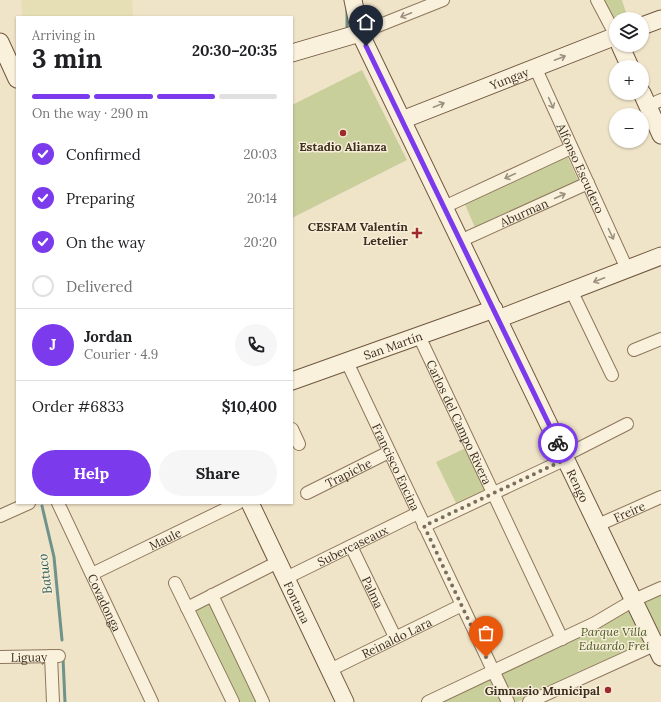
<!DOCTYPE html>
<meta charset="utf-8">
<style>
:root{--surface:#fff;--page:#f6f6f6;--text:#202124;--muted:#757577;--line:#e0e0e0;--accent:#7c3aed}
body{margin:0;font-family:Lora,serif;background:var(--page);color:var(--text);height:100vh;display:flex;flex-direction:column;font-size:15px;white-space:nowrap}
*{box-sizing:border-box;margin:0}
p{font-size:13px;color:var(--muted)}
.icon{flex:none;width:22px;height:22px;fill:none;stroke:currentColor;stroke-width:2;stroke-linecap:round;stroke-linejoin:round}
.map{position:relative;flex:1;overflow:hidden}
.details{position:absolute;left:16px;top:16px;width:277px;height:488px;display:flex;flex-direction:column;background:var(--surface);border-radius:0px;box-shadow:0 1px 3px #0004}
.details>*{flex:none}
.tools{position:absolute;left:609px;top:12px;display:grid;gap:8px}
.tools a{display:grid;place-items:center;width:40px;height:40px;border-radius:50%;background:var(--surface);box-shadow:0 1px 3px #0004;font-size:20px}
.pin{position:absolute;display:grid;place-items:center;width:34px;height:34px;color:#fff;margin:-41px -17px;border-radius:50% 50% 50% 0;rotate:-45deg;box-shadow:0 0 4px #0007}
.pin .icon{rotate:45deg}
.courier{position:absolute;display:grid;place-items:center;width:40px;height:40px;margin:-20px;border:3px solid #7c3aed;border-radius:50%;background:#fff;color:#222;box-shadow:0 1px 5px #0007}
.summary em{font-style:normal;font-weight:700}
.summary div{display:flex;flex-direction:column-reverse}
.summary{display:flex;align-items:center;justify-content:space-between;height:68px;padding:0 16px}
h1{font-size:26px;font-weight:700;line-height:30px}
.bar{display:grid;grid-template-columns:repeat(4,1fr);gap:6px 4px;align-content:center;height:48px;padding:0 16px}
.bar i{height:5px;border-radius:3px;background:var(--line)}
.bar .selected{background:var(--accent)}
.bar p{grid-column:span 4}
.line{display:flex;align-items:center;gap:10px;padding:0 16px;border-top:1px solid var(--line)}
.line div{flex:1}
.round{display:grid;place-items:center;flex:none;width:42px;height:42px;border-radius:21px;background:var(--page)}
ol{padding:0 16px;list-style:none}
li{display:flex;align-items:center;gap:12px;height:44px}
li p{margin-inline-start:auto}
li .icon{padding:4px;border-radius:50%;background:var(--accent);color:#fff;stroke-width:4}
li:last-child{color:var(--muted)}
li i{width:22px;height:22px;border:2px solid var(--line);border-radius:50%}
.action{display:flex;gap:8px;margin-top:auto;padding:8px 16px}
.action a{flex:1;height:46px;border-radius:24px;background:var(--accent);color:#fff;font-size:16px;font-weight:700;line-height:46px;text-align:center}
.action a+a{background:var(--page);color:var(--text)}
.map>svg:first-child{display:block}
.farmland{fill:#e6deb5}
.green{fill:#c9cf9b}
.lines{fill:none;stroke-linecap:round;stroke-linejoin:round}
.stream{stroke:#6f938a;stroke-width:3}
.street-casing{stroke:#8d765c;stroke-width:14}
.secondary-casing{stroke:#6f573f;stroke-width:19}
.street{stroke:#faf1dc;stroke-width:12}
.secondary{stroke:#faf1dc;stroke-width:17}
.oneway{stroke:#9c907e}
.done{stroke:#7c6e5b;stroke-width:4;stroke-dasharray:0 7.2}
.route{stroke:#7c3aed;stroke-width:5}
.poi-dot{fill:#9e2a2b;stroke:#f7eed8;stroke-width:1.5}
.labels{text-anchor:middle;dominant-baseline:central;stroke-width:3;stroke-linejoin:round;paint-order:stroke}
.street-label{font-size:12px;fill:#3d2e20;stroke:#f7eed8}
.poi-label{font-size:12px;font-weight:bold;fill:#3d2e20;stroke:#f7eed8;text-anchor:end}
.park-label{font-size:12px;font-style:italic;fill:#4d5a26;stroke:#f7eed8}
.water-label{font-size:13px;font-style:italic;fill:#2f5d5a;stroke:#f7eed8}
</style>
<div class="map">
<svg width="661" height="702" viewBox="0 0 661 702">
<rect width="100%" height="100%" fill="#f0e4c8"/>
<!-- farmland -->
<path class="farmland" d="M21,0H132L133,17H23Z"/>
<!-- green -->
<g class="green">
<path d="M600,0H622L628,19H616V31Z"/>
<path d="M362,70L407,160L292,218V105Z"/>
<path d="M566,154L580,184L476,230L464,202Z"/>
<path d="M466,448L486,489L456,503L436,462Z"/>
<path d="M661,595V636L657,638L642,604Z"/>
<path d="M211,600L261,702H235L191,609Z"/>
<path d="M630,610L646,643L517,702H439Z"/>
</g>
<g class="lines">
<!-- stream -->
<g class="stream">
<path d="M347,5V28"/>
<path d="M42,506L54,557L62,640"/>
<path d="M63,658L65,702"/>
</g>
<defs>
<g id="street">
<path d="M597,0L616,36"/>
<path d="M360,33L443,0"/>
<path id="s1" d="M535,67L627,269"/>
<path d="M648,106L661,100"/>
<path d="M444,207L571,148"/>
<path id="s2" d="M460,241L588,183"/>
<path d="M571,290L612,375"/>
<path id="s3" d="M419,336L562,639"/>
<path d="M634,350L661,339"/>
<path id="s4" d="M347,362L508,702"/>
<path d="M292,429L299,444"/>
<path d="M564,456L627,424"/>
<path id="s5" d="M307,493L389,452"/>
<path id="s6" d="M58,503L152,702"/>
<path d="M0,516L29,503"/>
<path id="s7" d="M598,525L661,497"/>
<path d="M424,526L566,459"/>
<path id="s8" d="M351,546L395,637"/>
<path id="s9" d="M92,574L238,503"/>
<path id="s10" d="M286,578L418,513"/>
<path d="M175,583L233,702"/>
<path d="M212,595L263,702"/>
<path d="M187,608L278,562"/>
<path d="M51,656L53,702"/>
<path id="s11" d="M0,657L59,656"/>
<path id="s12" d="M330,670L462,605"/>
<path d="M428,702L595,623L634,600L661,588"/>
<path d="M529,702L661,642"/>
</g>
<g id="secondary">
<path id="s13" d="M353,0L360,33L661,657"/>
<path d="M642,26L661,19"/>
<path d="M0,42L17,79"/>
<path d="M620,45L630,67"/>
<path d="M292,53L360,33"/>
<path d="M642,93L661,135"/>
<path id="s14" d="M402,120L616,36"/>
<path d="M498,319L661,256"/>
<path id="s15" d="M292,381L494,309"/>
<path id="s16" d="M250,503L345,702"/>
</g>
</defs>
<!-- street casing -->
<use href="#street" class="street-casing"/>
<!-- secondary casing -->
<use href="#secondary" class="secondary-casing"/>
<!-- street -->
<use href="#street" class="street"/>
<!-- secondary -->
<use href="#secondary" class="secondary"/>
</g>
<!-- one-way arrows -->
<defs><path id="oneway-shaft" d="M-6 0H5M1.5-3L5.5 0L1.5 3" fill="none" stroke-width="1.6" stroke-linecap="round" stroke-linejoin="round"/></defs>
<g class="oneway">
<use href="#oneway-shaft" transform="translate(406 15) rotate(158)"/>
<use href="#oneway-shaft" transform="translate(560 58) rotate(-21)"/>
<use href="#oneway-shaft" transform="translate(551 103) rotate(66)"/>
<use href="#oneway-shaft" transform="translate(439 105) rotate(-22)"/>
<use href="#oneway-shaft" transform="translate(510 176) rotate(155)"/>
<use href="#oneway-shaft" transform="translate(560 196) rotate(-24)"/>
<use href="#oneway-shaft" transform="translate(611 234) rotate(65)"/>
<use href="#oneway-shaft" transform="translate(599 280) rotate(159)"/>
</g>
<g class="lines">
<!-- done -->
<path class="done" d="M486,657L424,526L566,459L558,443"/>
<!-- route -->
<path class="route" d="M366,46L558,443"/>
</g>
<!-- markers -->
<g class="poi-dot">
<circle cx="343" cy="133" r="4"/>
<path d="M415 227h4v4h4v4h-4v4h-4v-4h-4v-4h4z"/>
<circle cx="608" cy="690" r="4"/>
</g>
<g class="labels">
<!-- street labels -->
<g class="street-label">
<text stroke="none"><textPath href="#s14" startOffset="115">Yungay</textPath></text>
<text stroke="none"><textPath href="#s1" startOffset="111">Alfonso Escudero</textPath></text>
<text stroke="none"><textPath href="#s2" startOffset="70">Aburman</textPath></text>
<text stroke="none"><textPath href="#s15" startOffset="107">San Martín</textPath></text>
<text stroke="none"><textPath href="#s3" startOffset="95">Carlos del Campo Rivera</textPath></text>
<text stroke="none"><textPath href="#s4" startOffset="116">Francisco Encina</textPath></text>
<text stroke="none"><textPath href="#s5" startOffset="46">Trapiche</textPath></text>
<text stroke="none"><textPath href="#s13" startOffset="536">Rengo</textPath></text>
<text stroke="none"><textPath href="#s7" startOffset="34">Freire</textPath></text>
<text stroke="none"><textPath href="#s9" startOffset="81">Maule</textPath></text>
<text stroke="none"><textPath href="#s10" startOffset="74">Subercaseaux</textPath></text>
<text stroke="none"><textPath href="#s8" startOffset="51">Palma</textPath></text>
<text stroke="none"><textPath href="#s6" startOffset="110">Covadonga</textPath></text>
<text stroke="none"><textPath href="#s16" startOffset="110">Fontana</textPath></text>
<text stroke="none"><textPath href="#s12" startOffset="74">Reinaldo Lara</textPath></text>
<text stroke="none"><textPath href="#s11" startOffset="29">Liguay</textPath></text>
</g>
<!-- poi labels -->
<g class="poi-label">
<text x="343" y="146" text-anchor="middle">Estadio Alianza</text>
<text x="408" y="226">CESFAM Valentín<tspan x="408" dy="14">Letelier</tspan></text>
<text x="600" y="690">Gimnasio Municipal</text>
</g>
<!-- park labels -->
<g class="park-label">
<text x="614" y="631">Parque Villa<tspan x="614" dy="14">Eduardo Frei</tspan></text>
</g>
<!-- water labels -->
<g class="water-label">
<text transform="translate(45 574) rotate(-97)">Batuco</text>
</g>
</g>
</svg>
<div class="tools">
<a><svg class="icon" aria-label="layers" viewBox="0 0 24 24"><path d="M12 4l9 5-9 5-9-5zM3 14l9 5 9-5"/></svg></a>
<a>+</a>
<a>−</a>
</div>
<div class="pin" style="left:486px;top:657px;background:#ea580c"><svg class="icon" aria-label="bag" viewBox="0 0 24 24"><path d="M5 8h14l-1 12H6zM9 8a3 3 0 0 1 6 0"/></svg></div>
<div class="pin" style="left:366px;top:46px;background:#1f2937"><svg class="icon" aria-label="home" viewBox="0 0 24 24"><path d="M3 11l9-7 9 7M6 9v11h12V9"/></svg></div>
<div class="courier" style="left:558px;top:443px"><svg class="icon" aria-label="bike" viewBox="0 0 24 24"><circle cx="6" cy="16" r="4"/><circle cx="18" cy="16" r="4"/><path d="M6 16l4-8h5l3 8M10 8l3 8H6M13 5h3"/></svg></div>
<section class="details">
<div class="summary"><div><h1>3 min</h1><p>Arriving in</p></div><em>20:30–20:35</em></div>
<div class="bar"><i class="selected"></i><i class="selected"></i><i class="selected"></i><i></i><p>On the way · 290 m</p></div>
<ol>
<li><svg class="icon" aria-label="check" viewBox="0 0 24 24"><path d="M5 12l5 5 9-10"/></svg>Confirmed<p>20:03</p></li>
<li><svg class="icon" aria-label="check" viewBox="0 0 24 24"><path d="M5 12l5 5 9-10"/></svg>Preparing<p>20:14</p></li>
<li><svg class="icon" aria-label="check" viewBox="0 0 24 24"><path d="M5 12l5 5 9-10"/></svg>On the way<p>20:20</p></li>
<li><i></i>Delivered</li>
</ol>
<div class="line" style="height:72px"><b class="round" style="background:var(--accent);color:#fff">J</b><div><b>Jordan</b><p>Courier · 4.9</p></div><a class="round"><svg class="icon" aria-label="phone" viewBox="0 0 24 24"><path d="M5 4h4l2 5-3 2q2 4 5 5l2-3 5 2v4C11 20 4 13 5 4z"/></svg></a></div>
<div class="line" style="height:52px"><div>Order #6833</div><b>$10,400</b></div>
<div class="action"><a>Help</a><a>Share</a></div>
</section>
</div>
